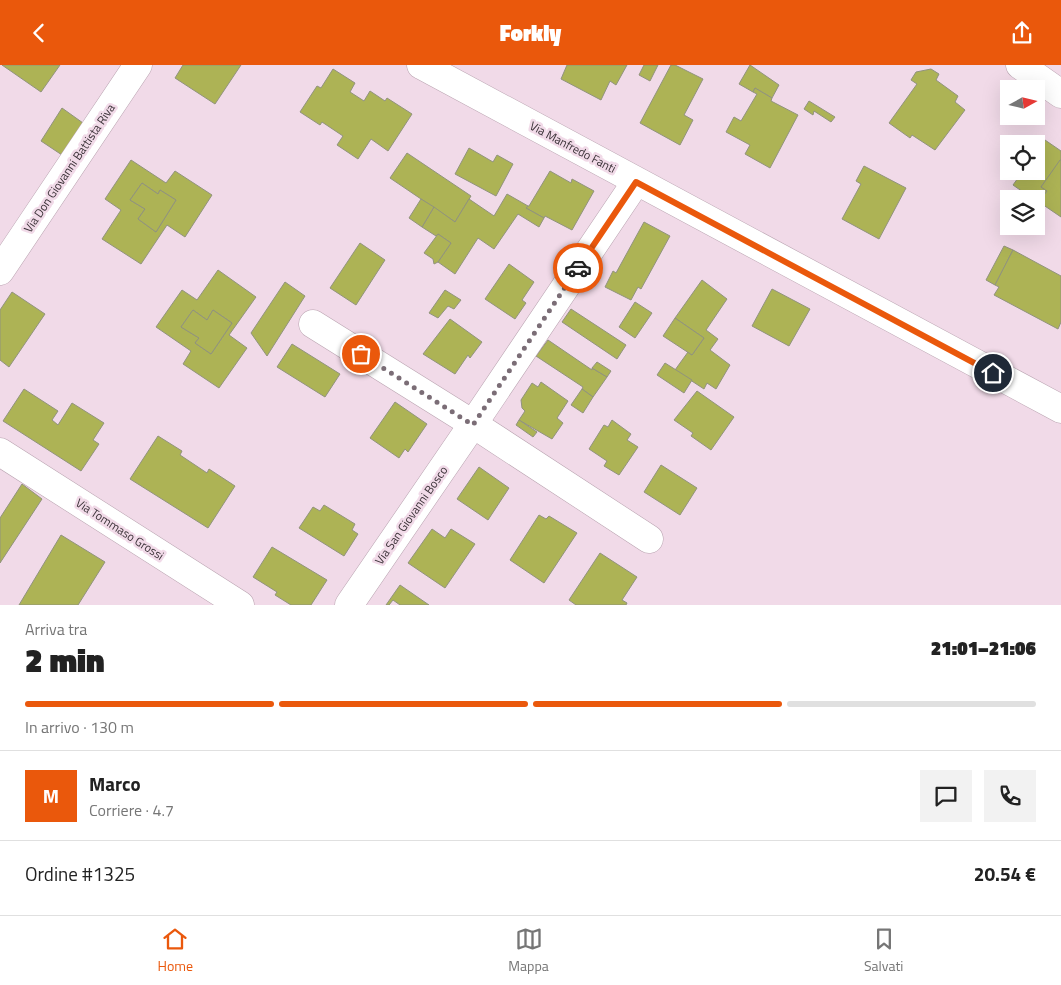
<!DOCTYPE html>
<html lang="it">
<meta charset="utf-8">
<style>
:root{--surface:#fff;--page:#f2f2f2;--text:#222;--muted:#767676;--line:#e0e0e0;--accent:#ea580c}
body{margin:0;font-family:"Titillium Web",sans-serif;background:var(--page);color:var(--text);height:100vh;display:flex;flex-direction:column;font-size:19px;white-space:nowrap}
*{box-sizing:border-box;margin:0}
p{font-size:16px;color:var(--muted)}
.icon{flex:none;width:28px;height:28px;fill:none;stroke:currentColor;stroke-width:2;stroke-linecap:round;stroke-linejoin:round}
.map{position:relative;height:540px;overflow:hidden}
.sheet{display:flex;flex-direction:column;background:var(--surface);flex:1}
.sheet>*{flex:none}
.needle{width:32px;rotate:82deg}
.tools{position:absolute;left:1000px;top:15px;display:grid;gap:10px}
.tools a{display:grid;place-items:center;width:45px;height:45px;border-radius:0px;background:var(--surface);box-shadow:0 5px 20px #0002;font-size:25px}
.pin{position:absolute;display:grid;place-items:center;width:42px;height:42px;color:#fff;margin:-21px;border:2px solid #fff;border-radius:50%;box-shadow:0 1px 5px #0007}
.courier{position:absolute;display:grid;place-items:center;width:50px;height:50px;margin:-25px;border:4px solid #ea580c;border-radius:50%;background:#fff;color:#222;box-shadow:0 1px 6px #0007}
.headline em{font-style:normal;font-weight:800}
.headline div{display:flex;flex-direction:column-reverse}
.headline{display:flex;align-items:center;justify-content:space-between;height:85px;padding:0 25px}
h1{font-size:32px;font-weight:800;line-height:38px}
.bar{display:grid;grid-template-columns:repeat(4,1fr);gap:8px 5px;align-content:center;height:60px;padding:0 25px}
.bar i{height:6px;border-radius:4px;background:var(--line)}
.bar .active{background:var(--accent)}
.bar p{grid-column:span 4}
.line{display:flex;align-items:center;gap:12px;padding:0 25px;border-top:1px solid var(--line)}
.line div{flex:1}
.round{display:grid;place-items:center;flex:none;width:52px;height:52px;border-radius:0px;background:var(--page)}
header{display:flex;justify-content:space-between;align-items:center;height:65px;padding:0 25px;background:var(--accent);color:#fff;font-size:22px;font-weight:800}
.dock{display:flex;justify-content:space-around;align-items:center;height:70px;border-top:1px solid var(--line);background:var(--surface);font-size:14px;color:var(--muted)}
.dock a{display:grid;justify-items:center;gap:2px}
.dock .active{color:var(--accent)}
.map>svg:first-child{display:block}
.building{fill:#adb355;stroke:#91937d;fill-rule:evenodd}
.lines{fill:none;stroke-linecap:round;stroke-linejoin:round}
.street-casing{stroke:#b9a3b0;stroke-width:29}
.street{stroke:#fff;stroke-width:28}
.done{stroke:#7b6d76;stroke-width:5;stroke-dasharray:0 9}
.route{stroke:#ea580c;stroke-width:6}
.labels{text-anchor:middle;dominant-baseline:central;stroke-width:5;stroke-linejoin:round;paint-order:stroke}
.street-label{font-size:12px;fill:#3b3238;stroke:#f1dae8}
</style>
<header><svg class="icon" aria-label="back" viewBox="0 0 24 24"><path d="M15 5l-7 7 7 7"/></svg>Forkly<svg class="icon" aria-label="share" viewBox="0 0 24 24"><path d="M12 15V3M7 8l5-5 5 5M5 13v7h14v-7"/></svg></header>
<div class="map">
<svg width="1061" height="540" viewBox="0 0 1061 540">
<rect width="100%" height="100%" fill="#f1dae8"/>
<!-- building -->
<g class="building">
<path d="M2,0H60L41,27Z"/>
<path d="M183,0H241L215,39L175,13Z"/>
<path d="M567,0H627L616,20L610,16L601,35L561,14Z"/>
<path d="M644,0H658L650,16L639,10Z"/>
<path d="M671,0H675L703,14L684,50L693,55L680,80L640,58Z"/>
<path d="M750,0L779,20L772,33L755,23L753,27L739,19Z"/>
<path d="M333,4L355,18L350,27L364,36L370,26L385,36L387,33L412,49L388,86L371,74L358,94L337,80L343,71L322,57L320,60L300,47L317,21L321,23Z"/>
<path d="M931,4L939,9L936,15L958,31L955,37L965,45L935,85L912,70L910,73L889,58L917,19L911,15L916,7Z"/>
<path d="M755,23L772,33L771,36L798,50L770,103L745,89L750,80L726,67L734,52L741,56L757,29L753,27Z"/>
<path d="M809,36L835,52L831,57L814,46L813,50L804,44Z"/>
<path d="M62,43L83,58L62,90L41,76Z"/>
<path d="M1045,75L1061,86V95L1041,122L1047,126L1038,137L1036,134H1033L1013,120L1023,106H1036V87Z"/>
<path d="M469,83L493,97L497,90L513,99L496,131L455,109Z"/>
<path d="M407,88L471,131L455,157L390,113Z"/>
<path d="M131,95L166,118L175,106L212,130L185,172L167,160L141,199L102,174L121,145L105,134ZM142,118L158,129L160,125L176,135L156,167L138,154L145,144L130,135Z"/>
<path d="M1060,95H1061V152L1039,137L1047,126L1041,122Z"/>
<path d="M864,101L906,123L879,174L842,154L861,119L856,116Z"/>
<path d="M550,106L571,118L572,114L594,126L572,165L545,151L544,153L526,143L528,141H529Z"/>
<path d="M142,118L158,129L160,125L176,135L156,167L138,154L145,144L130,135Z"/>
<path d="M507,129L528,141L526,143L544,153L539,162L518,149L494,184L478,173L455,209L438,197L451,178L438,169L436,171L422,162L434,142L455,157L469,134L494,151Z"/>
<path d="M421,134L434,142L422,162L409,153Z"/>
<path d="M644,157L670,171L641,224L638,222L631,235L605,222L613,206L616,208Z"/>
<path d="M438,169L451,178L438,197L434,199L433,194L424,188Z"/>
<path d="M360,178L385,195L356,240L330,223Z"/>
<path d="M1004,181L1013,185L995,220L986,215Z"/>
<path d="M1013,185L1061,211V257L1058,264L994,230L999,222L995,220Z"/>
<path d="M509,199L534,217L522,235L526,238L515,254L485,234Z"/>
<path d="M218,205L256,232L229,270L247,283L219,323L183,299L191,286L156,262L182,225L197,235ZM193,245L207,255L213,245L232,258L211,289L195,278L199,273L181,262Z"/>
<path d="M702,215L727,234L706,265L718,274L710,285L730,300L716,324L707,318L704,324L675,305L688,287L692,290L704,273L675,253Z"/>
<path d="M285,217L305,231L267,291L251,268Z"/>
<path d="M772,224L810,244L789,281L752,261Z"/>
<path d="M445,225L461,235L454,244L448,241L438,253L429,248Z"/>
<path d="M12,227L45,249L9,302L0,295V245Z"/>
<path d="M635,237L652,248L635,273L619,262Z"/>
<path d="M571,244L626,280L617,294L562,257Z"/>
<path d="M193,245L207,255L213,245L232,258L211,289L195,278L199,273L181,262Z"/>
<path d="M675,253L704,273L692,290L663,271Z"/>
<path d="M450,254L482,277L470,293L468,290L455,309L423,289Z"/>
<path d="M548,275L592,305V303L607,312L593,332L582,324L583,322L536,291Z"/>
<path d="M292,279L340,309L325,332L277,302Z"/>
<path d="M597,297L611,306L607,312L592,303Z"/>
<path d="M665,298L692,315L684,328L657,310Z"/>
<path d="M541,317L568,336L557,353L563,358L552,374L519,355L525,346L522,343L521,335L532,318L538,322Z"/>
<path d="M24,324L58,346L52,355L58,360L72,338L104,358L93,375L99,379L81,406L3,356Z"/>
<path d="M582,324L593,332L583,348L571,340Z"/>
<path d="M697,326L734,352L711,385L691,371L693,368L674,355Z"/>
<path d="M395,337L427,359L408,387L405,384L399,393L370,373Z"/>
<path d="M519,355L537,367L533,372L516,360Z"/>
<path d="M612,355L631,369L627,375L638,382L619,410L604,401L607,396L589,384L604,360L608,362Z"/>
<path d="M158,371L182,386L180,390L207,408L209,404L235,421L208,463L130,414Z"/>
<path d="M661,400L697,423L680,450L644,427Z"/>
<path d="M479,402L509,423L488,455L457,434Z"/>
<path d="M22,419L42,434L0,498V453Z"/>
<path d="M324,440L355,459L352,465L358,469L344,491L299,463L313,442L320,446Z"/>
<path d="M539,450L546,454L549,451L577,468L544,518L510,495Z"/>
<path d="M432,464L445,473L451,464L475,479L445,523L408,498Z"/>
<path d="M61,470L105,497L78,540H19Z"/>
<path d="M272,482L327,515L311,540H291L275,530L277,527L253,512Z"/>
<path d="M600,488L637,512L622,535L627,538L626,540H576L569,535Z"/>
<path d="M400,520L429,540H400L393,535L389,540H386Z"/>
</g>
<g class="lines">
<defs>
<g id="street">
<path d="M421,0L1061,344"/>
<path d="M1020,0L1061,29"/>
<path d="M0,206L138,0"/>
<path d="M313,259L473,359L649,474"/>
<path d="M0,387L240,540"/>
<path d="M349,540L473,359L636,117"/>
</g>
</defs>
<!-- street casing -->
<use href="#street" class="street-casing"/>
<!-- street -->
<use href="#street" class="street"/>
</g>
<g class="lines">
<!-- done -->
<path class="done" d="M361,289L473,360L578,203"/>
<!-- route -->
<path class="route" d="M578,203L636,117L993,308"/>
</g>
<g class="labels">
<!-- street labels -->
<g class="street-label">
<text transform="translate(573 82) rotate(28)">Via Manfredo Fanti</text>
<text transform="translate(69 103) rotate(-56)">Via Don Giovanni Battista Riva</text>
<text transform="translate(411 450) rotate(-55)">Via San Giovanni Bosco</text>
<text transform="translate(120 464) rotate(33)">Via Tommaso Grossi</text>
</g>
</g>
</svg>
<div class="tools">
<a><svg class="needle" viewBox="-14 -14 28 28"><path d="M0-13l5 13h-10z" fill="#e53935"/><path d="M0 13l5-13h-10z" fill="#767676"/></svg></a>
<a><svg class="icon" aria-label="locate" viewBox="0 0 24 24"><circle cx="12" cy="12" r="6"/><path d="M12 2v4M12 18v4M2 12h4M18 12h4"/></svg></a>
<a><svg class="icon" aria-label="layers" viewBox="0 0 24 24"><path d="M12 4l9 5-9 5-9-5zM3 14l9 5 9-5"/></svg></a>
</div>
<div class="pin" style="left:361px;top:289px;background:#ea580c"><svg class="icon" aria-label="bag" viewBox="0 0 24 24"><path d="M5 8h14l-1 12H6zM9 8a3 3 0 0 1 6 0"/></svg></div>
<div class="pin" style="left:993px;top:308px;background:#1f2937"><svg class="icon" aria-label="home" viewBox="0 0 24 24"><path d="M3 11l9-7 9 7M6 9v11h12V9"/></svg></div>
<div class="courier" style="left:578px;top:203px"><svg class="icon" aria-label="car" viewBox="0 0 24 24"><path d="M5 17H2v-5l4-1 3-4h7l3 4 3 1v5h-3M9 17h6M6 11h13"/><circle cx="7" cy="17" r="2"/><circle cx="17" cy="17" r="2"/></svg></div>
</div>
<section class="sheet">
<div class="headline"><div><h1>2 min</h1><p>Arriva tra</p></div><em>21:01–21:06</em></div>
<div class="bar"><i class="active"></i><i class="active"></i><i class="active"></i><i></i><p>In arrivo · 130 m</p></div>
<div class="line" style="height:90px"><b class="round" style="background:var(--accent);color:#fff">M</b><div><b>Marco</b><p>Corriere · 4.7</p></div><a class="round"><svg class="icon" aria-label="chat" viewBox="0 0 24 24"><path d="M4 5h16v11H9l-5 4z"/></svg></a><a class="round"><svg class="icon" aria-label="phone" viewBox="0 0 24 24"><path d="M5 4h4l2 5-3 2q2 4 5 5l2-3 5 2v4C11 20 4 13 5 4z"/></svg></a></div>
<div class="line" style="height:65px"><div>Ordine #1325</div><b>20.54 €</b></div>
</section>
<nav class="dock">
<a class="active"><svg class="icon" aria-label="home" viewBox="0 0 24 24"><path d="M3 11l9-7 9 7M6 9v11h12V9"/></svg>Home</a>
<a><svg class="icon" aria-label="map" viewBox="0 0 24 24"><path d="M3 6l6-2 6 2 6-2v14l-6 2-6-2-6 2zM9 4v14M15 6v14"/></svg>Mappa</a>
<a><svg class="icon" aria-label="saved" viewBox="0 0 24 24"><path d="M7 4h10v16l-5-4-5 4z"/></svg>Salvati</a>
</nav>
